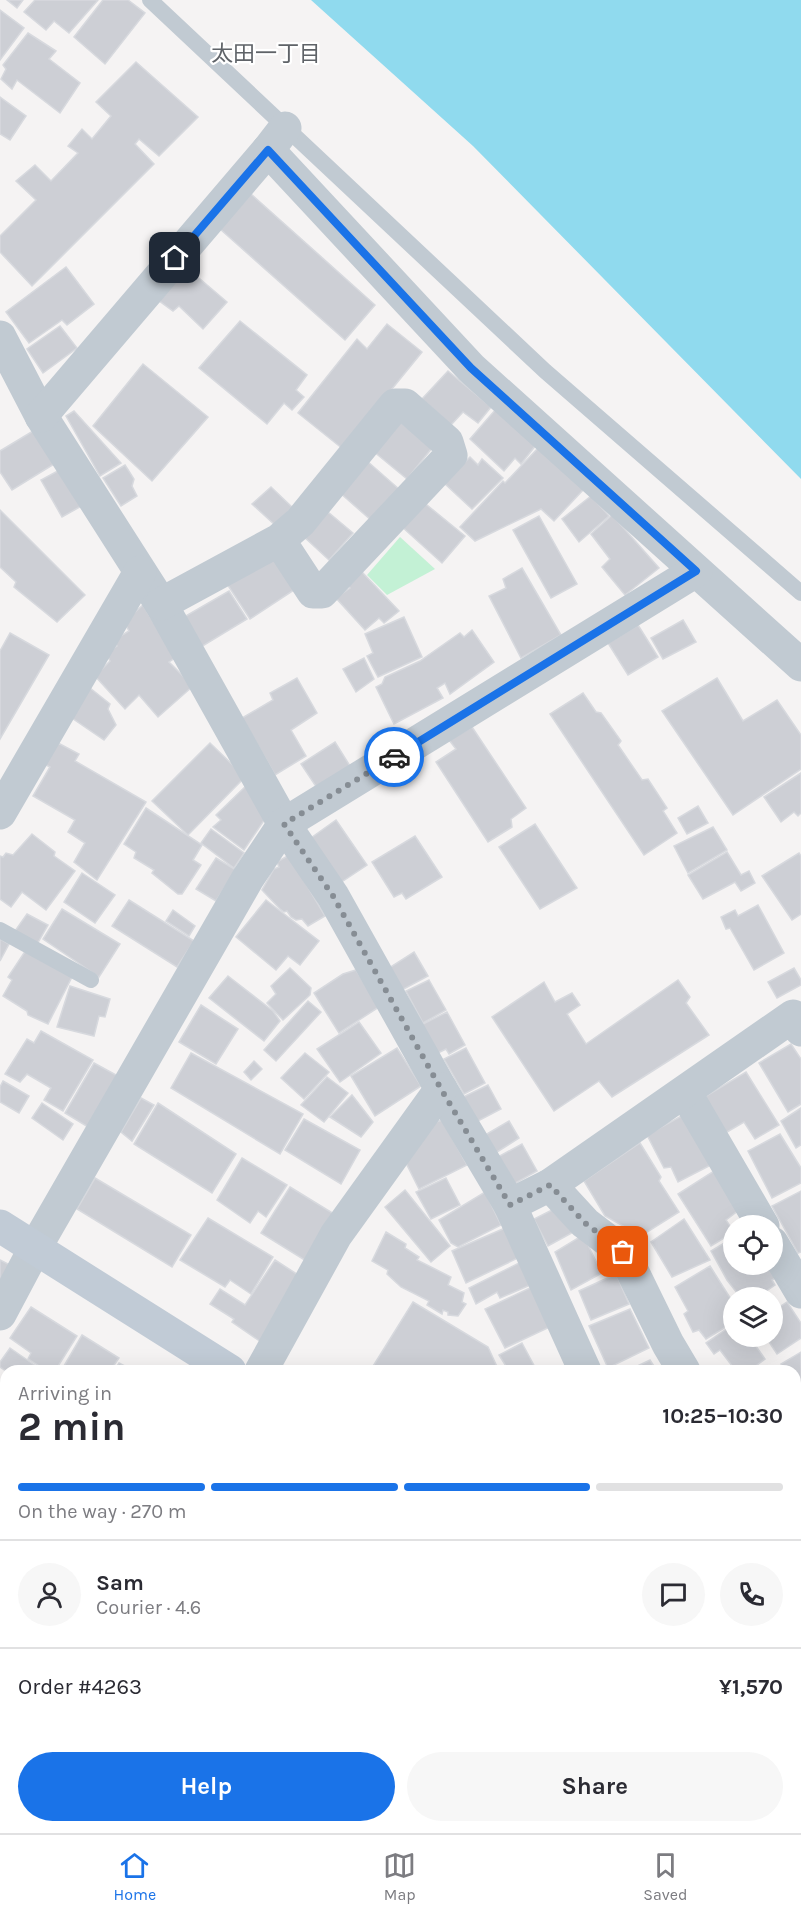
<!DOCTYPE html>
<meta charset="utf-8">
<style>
:root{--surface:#fff;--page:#f7f7f7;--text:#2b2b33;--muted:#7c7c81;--line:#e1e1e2;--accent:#1a73e8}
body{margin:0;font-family:Karla,"Noto Sans JP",sans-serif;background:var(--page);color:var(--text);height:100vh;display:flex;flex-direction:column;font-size:22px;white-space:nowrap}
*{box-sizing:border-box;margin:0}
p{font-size:20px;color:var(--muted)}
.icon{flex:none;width:33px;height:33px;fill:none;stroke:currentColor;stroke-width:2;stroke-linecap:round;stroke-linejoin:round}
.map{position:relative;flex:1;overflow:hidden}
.drawer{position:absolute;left:0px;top:1365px;width:801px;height:468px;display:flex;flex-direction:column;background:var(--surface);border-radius:18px 18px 0 0;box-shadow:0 6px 24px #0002}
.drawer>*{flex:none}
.controls{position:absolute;left:723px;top:1215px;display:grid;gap:12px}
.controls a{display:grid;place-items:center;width:60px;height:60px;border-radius:50%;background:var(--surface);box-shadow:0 6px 24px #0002;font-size:30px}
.pin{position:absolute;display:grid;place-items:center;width:51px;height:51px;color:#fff;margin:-26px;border-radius:12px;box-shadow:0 3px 9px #0006}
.courier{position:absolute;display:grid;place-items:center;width:60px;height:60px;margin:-30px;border:4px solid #1a73e8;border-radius:50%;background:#fff;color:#222;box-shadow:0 2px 8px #0007}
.head em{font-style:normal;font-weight:700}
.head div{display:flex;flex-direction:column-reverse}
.head{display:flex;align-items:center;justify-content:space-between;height:102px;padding:0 18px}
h1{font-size:39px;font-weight:700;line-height:45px}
.bar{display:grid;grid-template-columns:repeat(4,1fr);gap:9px 6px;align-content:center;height:72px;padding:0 18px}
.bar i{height:8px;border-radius:4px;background:var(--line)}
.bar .selected{background:var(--accent)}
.bar p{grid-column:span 4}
.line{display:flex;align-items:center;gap:15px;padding:0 18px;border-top:2px solid var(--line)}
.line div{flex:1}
.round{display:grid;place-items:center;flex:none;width:63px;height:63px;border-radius:32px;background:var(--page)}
.cta{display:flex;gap:12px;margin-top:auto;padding:12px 18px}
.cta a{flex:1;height:69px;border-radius:36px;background:var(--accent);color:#fff;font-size:24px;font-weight:700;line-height:69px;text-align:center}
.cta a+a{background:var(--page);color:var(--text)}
.dock{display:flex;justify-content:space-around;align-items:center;height:84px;border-top:2px solid var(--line);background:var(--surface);font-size:16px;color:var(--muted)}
.dock a{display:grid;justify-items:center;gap:3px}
.dock .selected{color:var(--accent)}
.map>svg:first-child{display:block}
.green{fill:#c3f1d5}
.water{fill:#90daee}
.building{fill:#cdcfd5;stroke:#d7d9de;stroke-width:1.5}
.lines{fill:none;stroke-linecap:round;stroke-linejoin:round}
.lane{stroke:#c1cad2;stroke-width:16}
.street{stroke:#c1cad2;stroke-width:33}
.secondary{stroke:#c1cbd6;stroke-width:33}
.done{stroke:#868d94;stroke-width:6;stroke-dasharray:0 10.8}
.route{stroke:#1a73e8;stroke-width:8}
.labels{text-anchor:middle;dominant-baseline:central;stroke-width:4.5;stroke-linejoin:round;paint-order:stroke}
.neighbourhood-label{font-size:22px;fill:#5f6368;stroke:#fff}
</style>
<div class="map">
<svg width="801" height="1833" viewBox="0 0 801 1833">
<rect width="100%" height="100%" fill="#f5f3f3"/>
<!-- green -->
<path class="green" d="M400,537L435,569L387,595L367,575Z"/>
<!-- water -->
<path class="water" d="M311,0H801V479L473,146Z"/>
<!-- building -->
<g class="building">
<path d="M7,0H23L17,8Z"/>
<path d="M35,0H98L69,33L54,21L46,30L24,12Z"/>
<path d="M103,0H128L145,13L105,64L74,37Z"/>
<path d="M0,10L24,28L0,60Z"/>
<path d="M28,33L56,51L49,59L80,83L60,113L17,80L12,89L1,79L6,69L3,65Z"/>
<path d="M136,62L198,117L159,156L139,139L135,144L154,164L32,286L0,252V236L36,200L16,181L35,165L51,181L78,153L68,146L82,129L92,139L111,116L96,102Z"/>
<path d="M0,97L26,116L10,140L0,134Z"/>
<path d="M251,194L375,305L345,340L220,229Z"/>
<path d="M66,267L94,304L67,325L62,320L29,343L6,312Z"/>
<path d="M186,267L227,302L203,329L179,306L173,311L158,300Z"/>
<path d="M240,321L307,375L296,390L304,397L292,410L284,403L267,424L199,368Z"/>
<path d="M387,324L422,352L343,449L298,413L357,339L367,349Z"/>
<path d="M60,326L77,348L43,373L27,349Z"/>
<path d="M143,364L208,417L152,481L93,426Z"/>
<path d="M448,371L491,407L478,423L463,412L451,425L422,399Z"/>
<path d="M496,409L536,445L521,464L515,458L504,471L470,439Z"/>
<path d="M74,411L121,463L100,476L66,416Z"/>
<path d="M399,421L432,448L407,479L373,451Z"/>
<path d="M38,428L59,461L12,490L0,472V451Z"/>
<path d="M538,448L584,489L554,521L541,509L475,541L460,527L503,481L505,483Z"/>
<path d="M470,457L478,465L482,459L503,478L472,509L444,483Z"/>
<path d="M367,461L400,490L372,521L339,492Z"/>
<path d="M125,465L134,479L132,486L137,496L121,506L103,478Z"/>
<path d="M65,467L85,504L62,517L41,480Z"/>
<path d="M271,487L292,507L276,526L252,504Z"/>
<path d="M591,496L609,516L579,542L562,519Z"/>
<path d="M422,501L465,536L442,563L401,526Z"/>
<path d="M0,510L85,595L57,622L14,587L16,582L0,567Z"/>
<path d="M325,512L329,513L353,533L329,560L302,535Z"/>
<path d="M612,515L659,568L625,595L602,567L610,559L591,534Z"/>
<path d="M539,516L577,584L551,598L513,530Z"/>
<path d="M265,559L279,561L297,588L250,619L227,584Z"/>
<path d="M522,568L561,635L521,658L489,596L506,588L503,579Z"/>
<path d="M362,572L399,611L384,623L379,618L365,630L336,598L350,588L348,584Z"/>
<path d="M229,591L247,619L201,647L184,617Z"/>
<path d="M143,605L175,658L169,662L193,686L158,717L139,695L125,709L95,676L110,661L106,653L117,646L114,640L129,631L124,622Z"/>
<path d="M404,617L422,657L378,677L367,656L373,653L365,634Z"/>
<path d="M683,620L696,642L663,659L651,638Z"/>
<path d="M638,625L658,657L628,675L608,643Z"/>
<path d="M472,630L494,662L450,694L445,683L437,688L443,698L394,724L376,687L382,684L385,677L420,661L460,633L464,637Z"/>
<path d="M10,633L49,655L0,739V651Z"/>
<path d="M364,658L374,679L356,692L343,669Z"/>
<path d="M297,678L317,713L291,730L306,756L275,775L242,718L273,700L270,693Z"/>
<path d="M717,678L743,721L777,700L801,735V769L733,815L662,711Z"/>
<path d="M90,688L110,704L108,709L116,725L104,740L69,716Z"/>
<path d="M583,693L596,712L601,713L621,741L618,745L642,780L648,779L667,808L663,811L677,833L644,855L550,714Z"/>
<path d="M472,727L526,808L511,819L512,827L488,842L436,762L456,749L449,740Z"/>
<path d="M335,742L350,766L317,788L301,764Z"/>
<path d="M58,743L79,754L75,761L146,802L97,880L74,862L85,843L68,832L75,820L33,796L50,767L44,764Z"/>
<path d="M210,743L245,777L188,835L152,801Z"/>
<path d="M801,773V813L798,816L794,812L781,822L764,797Z"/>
<path d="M247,785L265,819L244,850L213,827L221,820L216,815Z"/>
<path d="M698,806L708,823L687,834L678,818Z"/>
<path d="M146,808L202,845L193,860L201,865L182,894H178L152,873L154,870L134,858L136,852L124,844Z"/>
<path d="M336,820L367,865L340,883L311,838Z"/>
<path d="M535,824L577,888L540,909L499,847Z"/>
<path d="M713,827L727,850L688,873L674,846Z"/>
<path d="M211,829L244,853L234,868L201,843Z"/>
<path d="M32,834L55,852L54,856L75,871L46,910L22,892L11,907L0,899V856L3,857L6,853L13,855Z"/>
<path d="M415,836L442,877L406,899L402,893L394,897L372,862Z"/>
<path d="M727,852L741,875L749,871L755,883L741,891L735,882L703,899L688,875Z"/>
<path d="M799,853L801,856V914L792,920L762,876Z"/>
<path d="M289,855L325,916L308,926L302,919L296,920L291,917L287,911L284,912L280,909L262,890L274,869L279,867L277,862Z"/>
<path d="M216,858L236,870L216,901L196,889Z"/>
<path d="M82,873L115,895L95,923L64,902Z"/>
<path d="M129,900L194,941L177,967L112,926Z"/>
<path d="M266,900L319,941L300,965L288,956L276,970L236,937Z"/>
<path d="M758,905L784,953L754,970L730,928L726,929L721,917L735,910L738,916Z"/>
<path d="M62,909L120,944L99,977L43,939Z"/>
<path d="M173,910L195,926L189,936L166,921Z"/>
<path d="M27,914L48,925L36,946L15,931Z"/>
<path d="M0,939L9,944L0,961Z"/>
<path d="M26,950L73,975L48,1024L28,1015L27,1011L3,996L12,980L8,977Z"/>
<path d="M414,952L428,976L400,991L389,968Z"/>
<path d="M290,968L311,988L310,995L283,1020L267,1003L276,994L271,986Z"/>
<path d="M794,968L801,980V985L777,998L768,982Z"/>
<path d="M356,970L379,1007L339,1033L314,993L343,974Z"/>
<path d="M228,976L273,1011L280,1021L264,1041L209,998Z"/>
<path d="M429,980L446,1010L423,1023L406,991Z"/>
<path d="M678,980L690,997L686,1003L709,1035L612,1097L599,1081L554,1111L492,1017L544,982L555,1002L572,993L580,1005L567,1014L586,1044Z"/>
<path d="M70,986L110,999L105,1017L99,1016L94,1036L57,1027Z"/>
<path d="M308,1001L321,1012L276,1061L264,1050Z"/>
<path d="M201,1005L238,1029L216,1064L179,1042Z"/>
<path d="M447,1012L465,1045L449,1054L446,1049L436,1054L421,1025Z"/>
<path d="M359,1022L381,1053L340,1082L317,1049Z"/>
<path d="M41,1031L93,1060L63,1111L44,1100L51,1088L27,1074L20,1082L5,1074L27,1039L34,1043Z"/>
<path d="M791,1044L801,1059V1104L788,1112L759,1063Z"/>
<path d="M397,1048L421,1086L375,1116L351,1076Z"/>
<path d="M466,1048L485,1083L464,1094L444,1059Z"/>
<path d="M191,1053L303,1114L280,1154L171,1088Z"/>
<path d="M305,1053L329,1072L304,1099L281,1078Z"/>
<path d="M254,1061L262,1069L251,1080L244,1072Z"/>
<path d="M94,1063L118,1076L88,1127L65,1113Z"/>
<path d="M746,1072L779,1125L755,1139L744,1122L722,1135L701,1099Z"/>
<path d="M327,1077L348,1093L324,1122L301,1105Z"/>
<path d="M3,1081L29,1096L19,1113L0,1102V1087Z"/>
<path d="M488,1085L501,1109L476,1122L463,1097Z"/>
<path d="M352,1095L373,1122L361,1137L330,1117Z"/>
<path d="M141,1098L154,1105L132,1141L121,1132Z"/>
<path d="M42,1103L73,1124L63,1140L32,1118Z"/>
<path d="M158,1103L236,1154L212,1193L134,1144Z"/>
<path d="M801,1108V1145L796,1148L781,1121Z"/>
<path d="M685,1114L713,1164L678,1182L671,1167L664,1168L647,1135Z"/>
<path d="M304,1119L360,1150L341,1184L285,1150Z"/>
<path d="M442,1120L467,1165L419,1189L405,1161L424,1126Z"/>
<path d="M509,1121L519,1138L494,1154L485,1135Z"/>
<path d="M780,1134L801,1168V1183L772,1198L748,1151Z"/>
<path d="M640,1143L661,1177L659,1181L679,1212L641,1236L605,1216L584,1181Z"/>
<path d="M522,1144L537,1171L512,1185L496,1158Z"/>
<path d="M242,1158L287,1185L266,1217L258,1211L250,1223L217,1200Z"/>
<path d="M714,1171L739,1210L726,1220L734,1232L711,1246L678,1194Z"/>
<path d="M95,1178L191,1235L172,1267L77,1209Z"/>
<path d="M446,1178L460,1205L431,1219L416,1192Z"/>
<path d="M290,1187L339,1217L311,1264L261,1233Z"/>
<path d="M405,1190L450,1246L431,1262L385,1207Z"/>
<path d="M801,1191V1252L798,1253L772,1206Z"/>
<path d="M485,1192L501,1225L458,1247L451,1243L439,1220Z"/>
<path d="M556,1208L577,1230L548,1246L534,1219Z"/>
<path d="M208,1218L273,1257L251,1294L230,1280L225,1287L180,1260Z"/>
<path d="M684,1219L710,1260L672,1277L651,1242Z"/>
<path d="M505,1228L520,1257L466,1283L452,1251Z"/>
<path d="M386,1232L406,1244L405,1248L419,1257L417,1260L451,1277L448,1285L464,1293L462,1302L466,1304L458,1316L448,1315V1312L443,1310L442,1314L427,1305L429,1301L401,1287L387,1274L388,1270L372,1261Z"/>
<path d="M583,1235L602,1273L571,1290L555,1252Z"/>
<path d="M734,1237V1264H772L780,1275L772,1280L775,1285L756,1298H741L727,1280L711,1251Z"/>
<path d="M0,1260L10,1265L0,1281Z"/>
<path d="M275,1260L303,1278L261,1342L232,1322L234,1319L210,1304L220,1289L245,1305Z"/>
<path d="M521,1262L533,1284L500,1298L497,1292L476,1304L469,1288Z"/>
<path d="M710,1266L734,1304V1322L706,1339L699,1330L693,1332L684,1314L688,1311L675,1287Z"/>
<path d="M616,1274L629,1304L591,1320L579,1291Z"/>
<path d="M532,1287L552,1326L505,1348L485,1309Z"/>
<path d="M413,1302L488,1347L499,1371H370Z"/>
<path d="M787,1302L801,1323V1338L777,1354L765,1336H772V1312Z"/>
<path d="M31,1307L77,1336L55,1371H47L28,1359L31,1353L10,1338Z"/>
<path d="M630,1309L649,1348L608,1368L589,1326Z"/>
<path d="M734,1324V1336H749L765,1359L749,1371H736L720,1350L714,1354L706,1343Z"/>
<path d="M82,1335L119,1358L110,1371H61Z"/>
<path d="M522,1343L537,1371H509L499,1355Z"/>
<path d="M10,1348L43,1371H6L0,1367V1362Z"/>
<path d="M801,1352V1398L795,1388V1371H785L781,1364Z"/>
<path d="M650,1360L657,1371H627Z"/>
<path d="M119,1363L134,1371H114Z"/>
<path d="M6,1376V1406L0,1402V1385Z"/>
<path d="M795,1411L801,1420V1423L795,1427Z"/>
<path d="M0,1544L6,1549V1582L0,1584Z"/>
<path d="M6,1616V1653L0,1656V1618Z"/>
<path d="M801,1655V1703L795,1705V1657Z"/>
<path d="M0,1700L6,1704V1746L0,1744Z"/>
<path d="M48,1827H76L57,1833H50Z"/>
<path d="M295,1827H330L326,1833H305Z"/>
<path d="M334,1827H363L367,1829L364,1833H330Z"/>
<path d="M368,1827H407L405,1833H371Z"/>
<path d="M534,1827H595L596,1833H534Z"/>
<path d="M603,1827H640L645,1833H598Z"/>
<path d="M660,1827H708L710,1829L705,1833H665Z"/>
</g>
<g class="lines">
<!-- lane -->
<g class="lane">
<path d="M150,0L545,371L801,593"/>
<path d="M0,930L91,980"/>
</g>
<!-- street -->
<g class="street">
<path d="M268,150L471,368L801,665"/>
<path d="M0,337L41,416L161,604L284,824L333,896L441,1089L510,1205L585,1371"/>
<path d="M41,416L268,150L285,128"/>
<path d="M161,604L279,540L300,522L395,405H405L447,442L451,455L322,592H313L279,540"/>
<path d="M0,813L140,572"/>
<path d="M685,1092L763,1226"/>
<path d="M550,1185L585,1223L623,1252L668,1344L684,1371"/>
<path d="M510,1205L550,1185L793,1016L801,1030"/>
<path d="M772,1243L801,1292"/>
<path d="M0,1314L35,1248L248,878L284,824L696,571"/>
<path d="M261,1371L336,1235L441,1089"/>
<path d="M0,1529L6,1546"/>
<path d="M795,1529L801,1540"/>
<path d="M0,1686L6,1689"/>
<path d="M795,1781L801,1763"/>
<path d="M0,1820L6,1808"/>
<path d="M109,1827L112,1833"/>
<path d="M207,1827L215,1833"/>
<path d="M450,1833L453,1827"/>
</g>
<!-- secondary -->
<g class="secondary">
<path d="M0,1226L230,1371"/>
<path d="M795,1819L801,1812"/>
<path d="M773,1827L774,1833"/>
</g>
</g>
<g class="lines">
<!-- done -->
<path class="done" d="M394,757L284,824L333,896L441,1089L510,1205L550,1185L585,1223L623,1252"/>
<!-- route -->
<path class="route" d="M175,258L268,150L471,368L696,571L394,757"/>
</g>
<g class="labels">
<!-- neighbourhood labels -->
<g class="neighbourhood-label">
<text x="266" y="54">太田一丁目</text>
</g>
</g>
</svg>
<div class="controls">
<a><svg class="icon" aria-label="locate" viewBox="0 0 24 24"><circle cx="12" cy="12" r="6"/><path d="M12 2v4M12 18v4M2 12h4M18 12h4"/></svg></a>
<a><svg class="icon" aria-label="layers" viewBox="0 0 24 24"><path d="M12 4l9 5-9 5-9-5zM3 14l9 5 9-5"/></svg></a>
</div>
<div class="pin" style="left:623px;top:1252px;background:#ea580c"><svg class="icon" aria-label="bag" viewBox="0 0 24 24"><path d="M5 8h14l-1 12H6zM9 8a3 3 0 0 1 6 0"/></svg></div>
<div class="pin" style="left:175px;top:258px;background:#1f2937"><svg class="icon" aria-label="home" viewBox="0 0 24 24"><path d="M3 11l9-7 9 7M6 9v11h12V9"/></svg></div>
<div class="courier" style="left:394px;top:757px"><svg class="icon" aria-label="car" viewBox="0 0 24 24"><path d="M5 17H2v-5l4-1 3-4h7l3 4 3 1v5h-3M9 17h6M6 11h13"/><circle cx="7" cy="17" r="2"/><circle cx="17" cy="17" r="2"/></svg></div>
<section class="drawer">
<div class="head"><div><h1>2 min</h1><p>Arriving in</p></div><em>10:25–10:30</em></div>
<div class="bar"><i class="selected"></i><i class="selected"></i><i class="selected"></i><i></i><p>On the way · 270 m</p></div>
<div class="line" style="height:108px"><a class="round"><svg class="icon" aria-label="person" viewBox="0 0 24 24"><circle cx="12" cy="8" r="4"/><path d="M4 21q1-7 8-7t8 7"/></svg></a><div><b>Sam</b><p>Courier · 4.6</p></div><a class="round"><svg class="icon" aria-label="chat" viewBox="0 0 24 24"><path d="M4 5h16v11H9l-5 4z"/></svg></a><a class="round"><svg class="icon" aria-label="phone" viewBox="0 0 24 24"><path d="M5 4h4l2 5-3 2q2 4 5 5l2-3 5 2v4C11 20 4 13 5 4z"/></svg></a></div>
<div class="line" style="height:78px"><div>Order #4263</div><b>¥1,570</b></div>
<div class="cta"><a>Help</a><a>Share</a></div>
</section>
</div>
<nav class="dock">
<a class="selected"><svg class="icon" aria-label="home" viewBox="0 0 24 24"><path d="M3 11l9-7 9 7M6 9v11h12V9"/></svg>Home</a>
<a><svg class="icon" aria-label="map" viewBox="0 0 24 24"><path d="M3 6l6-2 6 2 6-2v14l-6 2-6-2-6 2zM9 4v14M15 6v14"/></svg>Map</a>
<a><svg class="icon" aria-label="saved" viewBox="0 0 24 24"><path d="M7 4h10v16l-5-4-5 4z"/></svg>Saved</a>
</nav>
